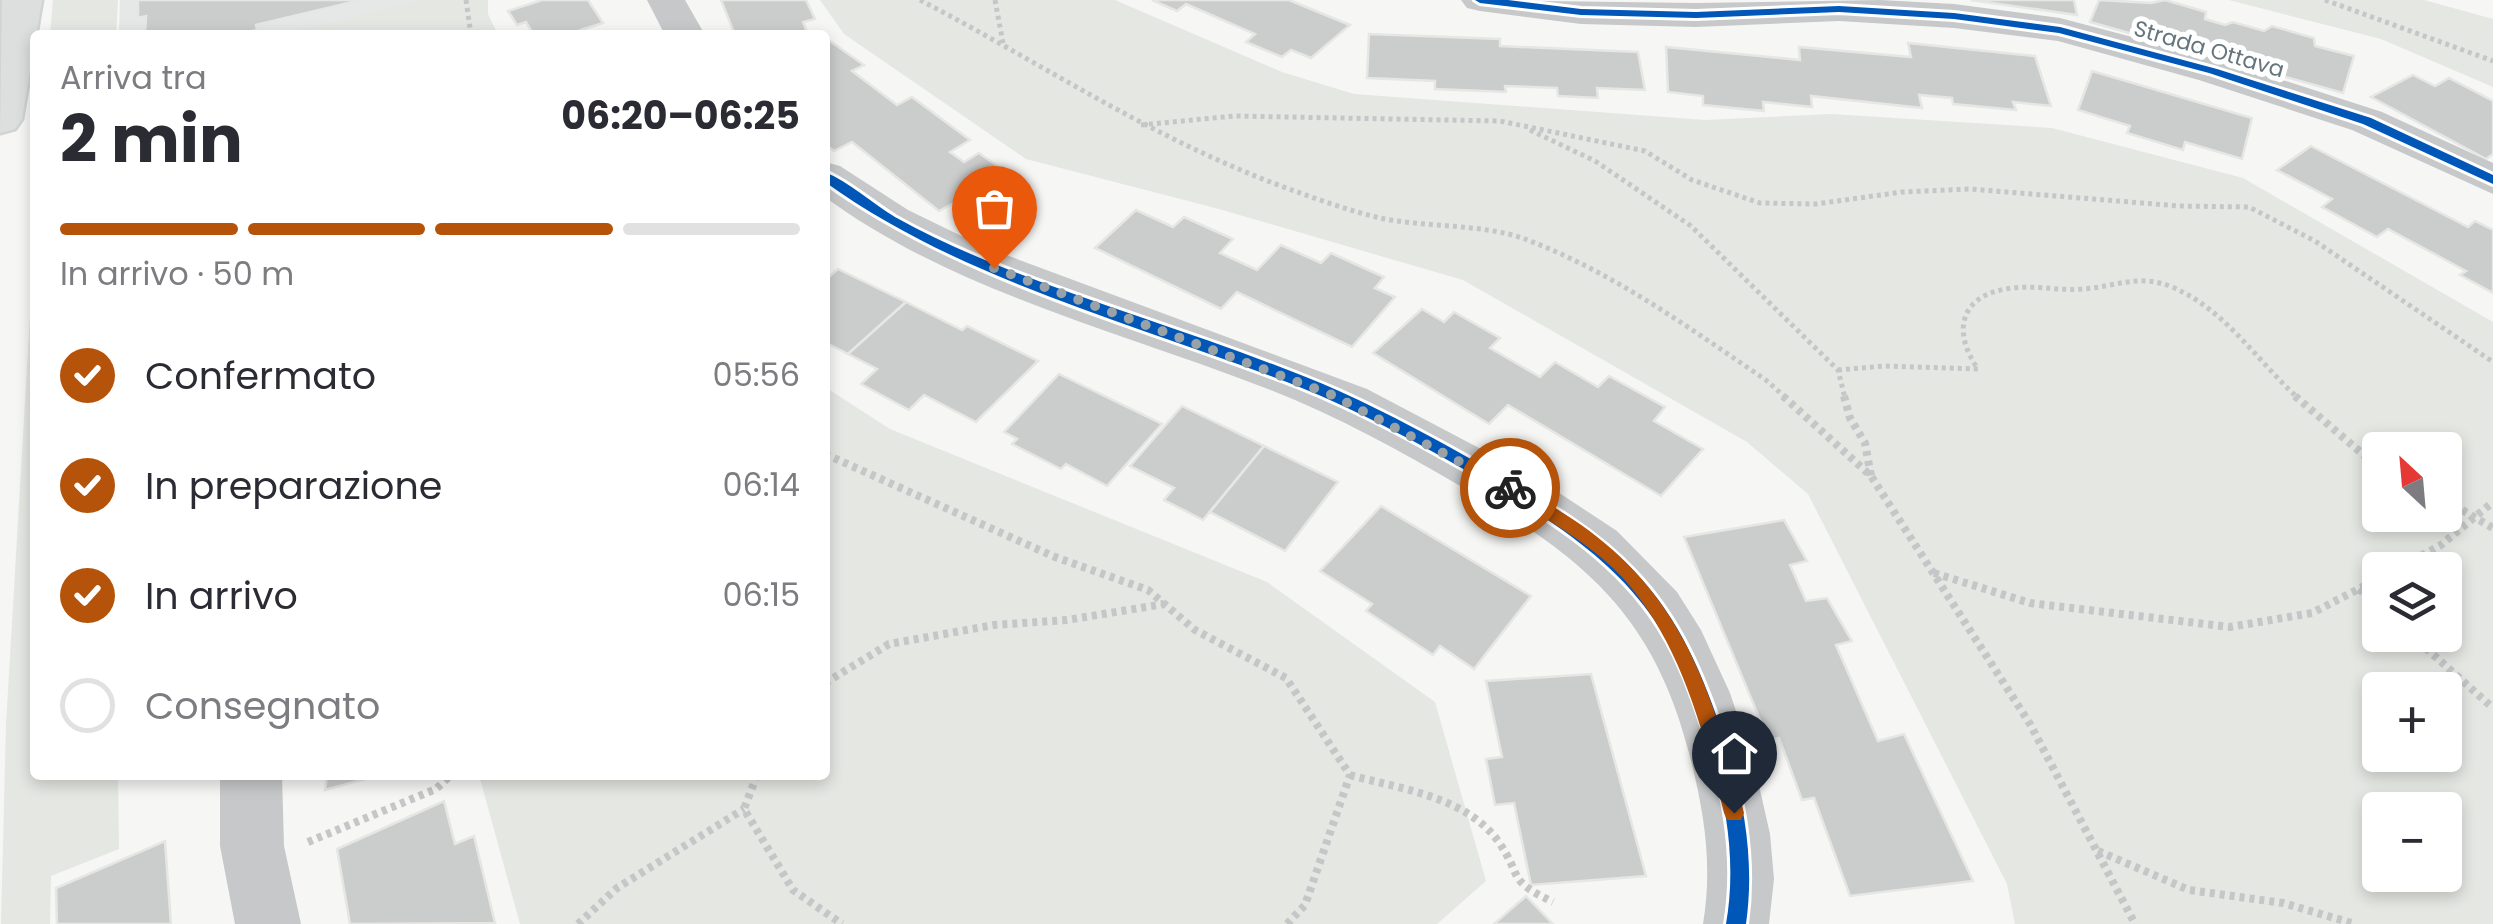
<!DOCTYPE html>
<html lang="it">
<meta charset="utf-8">
<style>
:root{--surface:#fff;--page:#f7f7f7;--text:#2b2b33;--muted:#7c7c81;--line:#e1e1e2;--accent:#b45309}
body{margin:0;font-family:Poppins,sans-serif;background:var(--page);color:var(--text);height:100vh;display:flex;flex-direction:column;font-size:38px;white-space:nowrap}
*{box-sizing:border-box;margin:0}
p{font-size:32px;color:var(--muted)}
.icon{flex:none;width:55px;height:55px;fill:none;stroke:currentColor;stroke-width:2;stroke-linecap:round;stroke-linejoin:round}
.map{position:relative;flex:1;overflow:hidden}
.side{position:absolute;left:30px;top:30px;width:800px;height:750px;display:flex;flex-direction:column;background:var(--surface);border-radius:10px;box-shadow:0 5px 15px #0003}
.side>*{flex:none}
.needle{width:65px;rotate:334deg}
.buttons{position:absolute;left:2362px;top:432px;display:grid;gap:20px}
.buttons a{display:grid;place-items:center;width:100px;height:100px;border-radius:10px;background:var(--surface);box-shadow:0 5px 15px #0003;font-size:50px}
.pin{position:absolute;display:grid;place-items:center;width:85px;height:85px;color:#fff;margin:-102px -42px;border-radius:50% 50% 50% 0;rotate:-45deg;box-shadow:0 0 10px #0007}
.pin .icon{rotate:45deg}
.courier{position:absolute;display:grid;place-items:center;width:100px;height:100px;margin:-50px;border:8px solid #b45309;border-radius:50%;background:#fff;color:#222;box-shadow:0 2px 12px #0007}
.head em{font-style:normal;font-weight:700}
.head div{display:flex;flex-direction:column-reverse}
.head{display:flex;align-items:center;justify-content:space-between;height:170px;padding:0 30px}
h1{font-size:65px;font-weight:700;line-height:75px}
.bar{display:grid;grid-template-columns:repeat(4,1fr);gap:15px 10px;align-content:center;height:120px;padding:0 30px}
.bar i{height:12px;border-radius:8px;background:var(--line)}
.bar .current{background:var(--accent)}
.bar p{grid-column:span 4}
ol{padding:0 30px;list-style:none}
li{display:flex;align-items:center;gap:30px;height:110px}
li p{margin-inline-start:auto}
li .icon{padding:10px;border-radius:50%;background:var(--accent);color:#fff;stroke-width:4}
li:last-child{color:var(--muted)}
li i{width:55px;height:55px;border:5px solid var(--line);border-radius:50%}
.map>svg:first-child{display:block}
.built{fill:#e6e7e7}
.green{fill:#e5e7e3;fill-rule:evenodd}
.building{fill:#cbcdcd;stroke:#e6e6e5;stroke-width:2.5}
.lines{fill:none;stroke-linecap:round;stroke-linejoin:round}
.secondary-casing{stroke:#d2d3d3;stroke-width:5}
.path-far1{stroke:#c5c6c7;stroke-width:5;stroke-dasharray:4 4;stroke-linecap:butt}
.path{stroke:#c5c6c7;stroke-width:8;stroke-dasharray:5 5;stroke-linecap:butt}
.minor{fill:#c7c8c9;fill-rule:evenodd}
.secondary{fill:#dddede;fill-rule:evenodd}
.cycleway-casing{stroke:#fff;stroke-width:6}
.cycleway{fill:#0057b8;fill-rule:evenodd}
.route{fill:#b45309}
.done{stroke:#98a2a7;stroke-width:10;stroke-dasharray:0 18}
.labels{text-anchor:middle;dominant-baseline:central;stroke-width:10;stroke-linejoin:round;paint-order:stroke}
.far-street-label{font-size:22px;fill:#65757d;stroke:#fff}
</style>
<div class="map">
<svg width="2493" height="924" viewBox="0 0 2493 924">
<rect width="100%" height="100%" fill="#f6f6f5"/>
<!-- built -->
<path class="built" d="M120,0H424V35H119Z"/>
<!-- green -->
<g class="green">
<path d="M53,0H118L116,35H50Z"/>
<path d="M424,0H488V14L498,35H279Z"/>
<path d="M820,0H1115L1282,72L1354,94L1705,120L1831,114L2052,128L2243,178L2493,322V924H2015L2007,884L1808,494L1747,442L1463,280L1219,209L1026,159L844,34ZM2445,450V515H2380V450ZM2380,570H2445V635H2380ZM2445,690V755H2380V690ZM2445,810V875H2380V810Z"/>
<path d="M2229,0H2424L2493,19V87L2381,39Z"/>
<path d="M35,231V775H118L119,849L51,876L50,924H1L6,725Z"/>
<path d="M825,387L890,429L1267,582L1435,702L1486,881L1437,924H520L479,775H825Z"/>
</g>
<!-- building -->
<g class="building">
<path d="M138,0H361L256,25L257,30L235,35H145L146,16L138,18Z"/>
<path d="M542,0H588L603,23L565,35H534L526,22L517,25L508,11Z"/>
<path d="M721,0H806L815,19L803,22L808,35H735Z"/>
<path d="M1152,0H1289L1350,25L1311,58L1291,50L1282,57L1246,42L1255,34L1186,4L1177,11Z"/>
<path d="M1971,0H2074L2077,15Z"/>
<path d="M2099,0L2151,3L2165,0L2206,12L2205,19L2225,25L2233,22L2264,31L2272,26L2314,38L2315,46L2354,56L2343,93L2090,22Z"/>
<path d="M1369,34L1500,39V46L1638,52L1645,90L1597,88L1598,98L1558,96L1557,88L1505,86L1506,92L1435,89V81L1367,78Z"/>
<path d="M830,41L864,65L852,71L897,105L912,97L970,140L950,152L964,162L979,153L1007,173L939,211L852,142L834,151L825,144V43Z"/>
<path d="M1908,43L2035,56L2051,106L2013,102L2016,110L1953,104L1952,98L1919,95L1922,108L1811,96L1812,107L1763,102L1764,111L1703,105V96L1668,92L1666,47L1800,60L1799,47L1911,57Z"/>
<path d="M2092,71L2252,118L2242,159L2185,142L2183,150L2127,133L2130,126L2078,110Z"/>
<path d="M2413,75L2435,86L2449,78L2493,101V154L2486,159L2371,97Z"/>
<path d="M2311,146L2468,227L2475,221L2493,230V293L2460,275L2466,271L2388,229L2377,237L2322,207L2332,199L2277,170Z"/>
<path d="M1136,210L1173,227L1184,217L1233,239L1220,253L1257,270L1281,245L1321,263L1331,253L1384,277L1375,288L1395,297L1352,347L1237,292L1221,309L1095,248Z"/>
<path d="M838,269L906,302L848,354L825,342V280Z"/>
<path d="M906,302L962,330L967,326L1038,361L976,422L924,395L909,410L861,384L877,369L848,354Z"/>
<path d="M1422,309L1444,322L1454,312L1500,338L1490,348L1540,377L1555,362L1598,387L1609,376L1665,407L1654,421L1703,449L1661,496L1508,405L1489,424L1373,353Z"/>
<path d="M1059,374L1162,424L1107,486L1066,464L1061,469L1012,444L1017,439L1004,432Z"/>
<path d="M1182,406L1264,446L1203,520L1164,500L1174,488L1130,466Z"/>
<path d="M1264,446L1338,482L1285,551L1210,512Z"/>
<path d="M1381,506L1531,596L1474,669L1440,646L1433,655L1366,611L1372,604L1320,571Z"/>
<path d="M1784,520L1807,561L1790,565L1806,601L1827,598L1852,641L1836,645L1878,741L1904,734L1973,881L1850,896L1814,798L1802,800L1779,738L1768,739L1684,537Z"/>
<path d="M1591,674L1646,876L1531,885L1514,803L1495,805L1486,759L1502,757L1486,681Z"/>
<path d="M327,775H380L325,790Z"/>
<path d="M444,801L455,844L474,836L495,923L350,924L337,849Z"/>
<path d="M165,841L171,924H57L56,888Z"/>
<path d="M1526,896L1553,924H1494Z"/>
</g>
<g class="lines">
<defs>
<path id="secondary" d="M2,0H42L22,119L15,129L0,133Z"/>
</defs>
<!-- secondary casing -->
<use href="#secondary" class="secondary-casing"/>
<!-- path-far1 -->
<g class="path-far1">
<path d="M466,0L471,35"/>
<path d="M920,0C1045,65 1154,140 1289,189C1317,199 1347,210 1376,217C1422,228 1481,223 1525,239C1613,272 1689,328 1766,380L1786,398"/>
<path d="M995,0L1003,43"/>
<path d="M2325,0L2493,61"/>
<path d="M1141,125L1234,116L1500,121L1645,151L1692,180L1760,203L1816,204L1902,192L1970,189L2179,206L2249,207L2315,241L2493,362"/>
<path d="M1530,130L1595,161L1691,226L1838,370L1845,398"/>
<path d="M1838,370L1884,366L1978,369C1950,329 1962,293 2013,288C2036,285 2059,291 2082,289C2116,287 2138,273 2172,287C2225,309 2257,361 2298,398"/>
</g>
<!-- path -->
<g class="path">
<path d="M1783,396L1871,476L2030,724L2135,924"/>
<path d="M1844,396L1850,418L1865,443L1871,476"/>
<path d="M2295,396L2380,469"/>
<path d="M825,454L1055,557L1148,590L1195,630L1286,678L1350,775L1305,905L1287,924"/>
<path d="M2445,500L2493,528"/>
<path d="M2395,570L2441,545L2493,502"/>
<path d="M1934,573L2030,603L2230,627L2312,613L2380,578"/>
<path d="M2359,589L2380,607"/>
<path d="M2411,635L2493,708"/>
<path d="M825,683L889,644L994,625L1067,620L1164,604"/>
<path d="M757,775L744,809L793,890L842,924"/>
<path d="M1350,775C1400,789 1465,796 1498,841C1524,878 1505,879 1553,902"/>
<path d="M308,842L436,789L451,775"/>
<path d="M2098,851L2189,890L2283,903L2355,924"/>
<path d="M578,924L617,888L744,809"/>
</g>
<!-- minor -->
<g class="minor">
<path d="M647,0H685L705,35H665Z"/>
<path d="M1461,0L1696,3L1880,0L1954,4L2060,18L2227,62L2382,112L2493,163V194L2352,130L2199,80L2058,41L1954,28L1839,21L1696,27L1581,24L1480,11L1467,8Z"/>
<path d="M825,162L840,166L908,210L982,246L1367,389L1538,479L1617,531L1677,592L1701,630L1730,693L1755,768L1770,834L1774,879L1769,924H1703C1713,865 1704,810 1689,753C1653,613 1582,557 1462,487C1397,449 1331,413 1260,386C1117,331 949,289 825,197Z"/>
<path d="M220,775H282L284,846L301,924H235L220,846Z"/>
</g>
<!-- secondary -->
<use href="#secondary" class="secondary"/>
<defs>
<g id="cycleway">
<path d="M1475,0H1508L1581,9L1696,12L1839,6L1954,13L2060,27L2217,69L2371,118L2493,175V184L2363,124L2209,73L2059,33L1954,19L1839,12L1696,18L1581,15L1480,3Z"/>
<path d="M825,172C849,182 872,203 895,217C932,238 972,255 1012,271C1120,313 1233,345 1339,391C1390,414 1439,441 1487,468C1539,498 1594,528 1635,572C1680,619 1704,677 1724,738C1744,798 1755,861 1746,924H1726C1737,861 1726,798 1706,737C1692,694 1677,651 1650,614C1607,554 1543,515 1479,478C1420,444 1360,411 1297,386C1140,325 962,281 825,182Z"/>
</g>
</defs>
<!-- cycleway casing -->
<use href="#cycleway" class="cycleway-casing"/>
<!-- cycleway -->
<use href="#cycleway" class="cycleway"/>
</g>
<!-- route -->
<path class="route" d="M1510,481C1529,489 1546,502 1563,513C1680,586 1711,686 1744,813L1741,820H1727L1724,813C1703,730 1681,642 1622,577C1589,542 1544,518 1504,493V483Z"/>
<g class="lines">
<!-- done -->
<path class="done" d="M994,268L1332,395L1510,488"/>
</g>
<g class="labels">
<!-- far-street labels -->
<g class="far-street-label">
<text transform="translate(2209 49) rotate(16)">Strada Ottava</text>
</g>
</g>
</svg>
<div class="buttons">
<a><svg class="needle" viewBox="-14 -14 28 28"><path d="M0-13l5 13h-10z" fill="#e53935"/><path d="M0 13l5-13h-10z" fill="#7c7c81"/></svg></a>
<a><svg class="icon" aria-label="layers" viewBox="0 0 24 24"><path d="M12 4l9 5-9 5-9-5zM3 14l9 5 9-5"/></svg></a>
<a>+</a>
<a>−</a>
</div>
<div class="pin" style="left:994px;top:268px;background:#ea580c"><svg class="icon" aria-label="bag" viewBox="0 0 24 24"><path d="M5 8h14l-1 12H6zM9 8a3 3 0 0 1 6 0"/></svg></div>
<div class="pin" style="left:1734px;top:813px;background:#1f2937"><svg class="icon" aria-label="home" viewBox="0 0 24 24"><path d="M3 11l9-7 9 7M6 9v11h12V9"/></svg></div>
<div class="courier" style="left:1510px;top:488px"><svg class="icon" aria-label="bike" viewBox="0 0 24 24"><circle cx="6" cy="16" r="4"/><circle cx="18" cy="16" r="4"/><path d="M6 16l4-8h5l3 8M10 8l3 8H6M13 5h3"/></svg></div>
<section class="side">
<div class="head"><div><h1>2 min</h1><p>Arriva tra</p></div><em>06:20–06:25</em></div>
<div class="bar"><i class="current"></i><i class="current"></i><i class="current"></i><i></i><p>In arrivo · 50 m</p></div>
<ol>
<li><svg class="icon" aria-label="check" viewBox="0 0 24 24"><path d="M5 12l5 5 9-10"/></svg>Confermato<p>05:56</p></li>
<li><svg class="icon" aria-label="check" viewBox="0 0 24 24"><path d="M5 12l5 5 9-10"/></svg>In preparazione<p>06:14</p></li>
<li><svg class="icon" aria-label="check" viewBox="0 0 24 24"><path d="M5 12l5 5 9-10"/></svg>In arrivo<p>06:15</p></li>
<li><i></i>Consegnato</li>
</ol>
</section>
</div>
